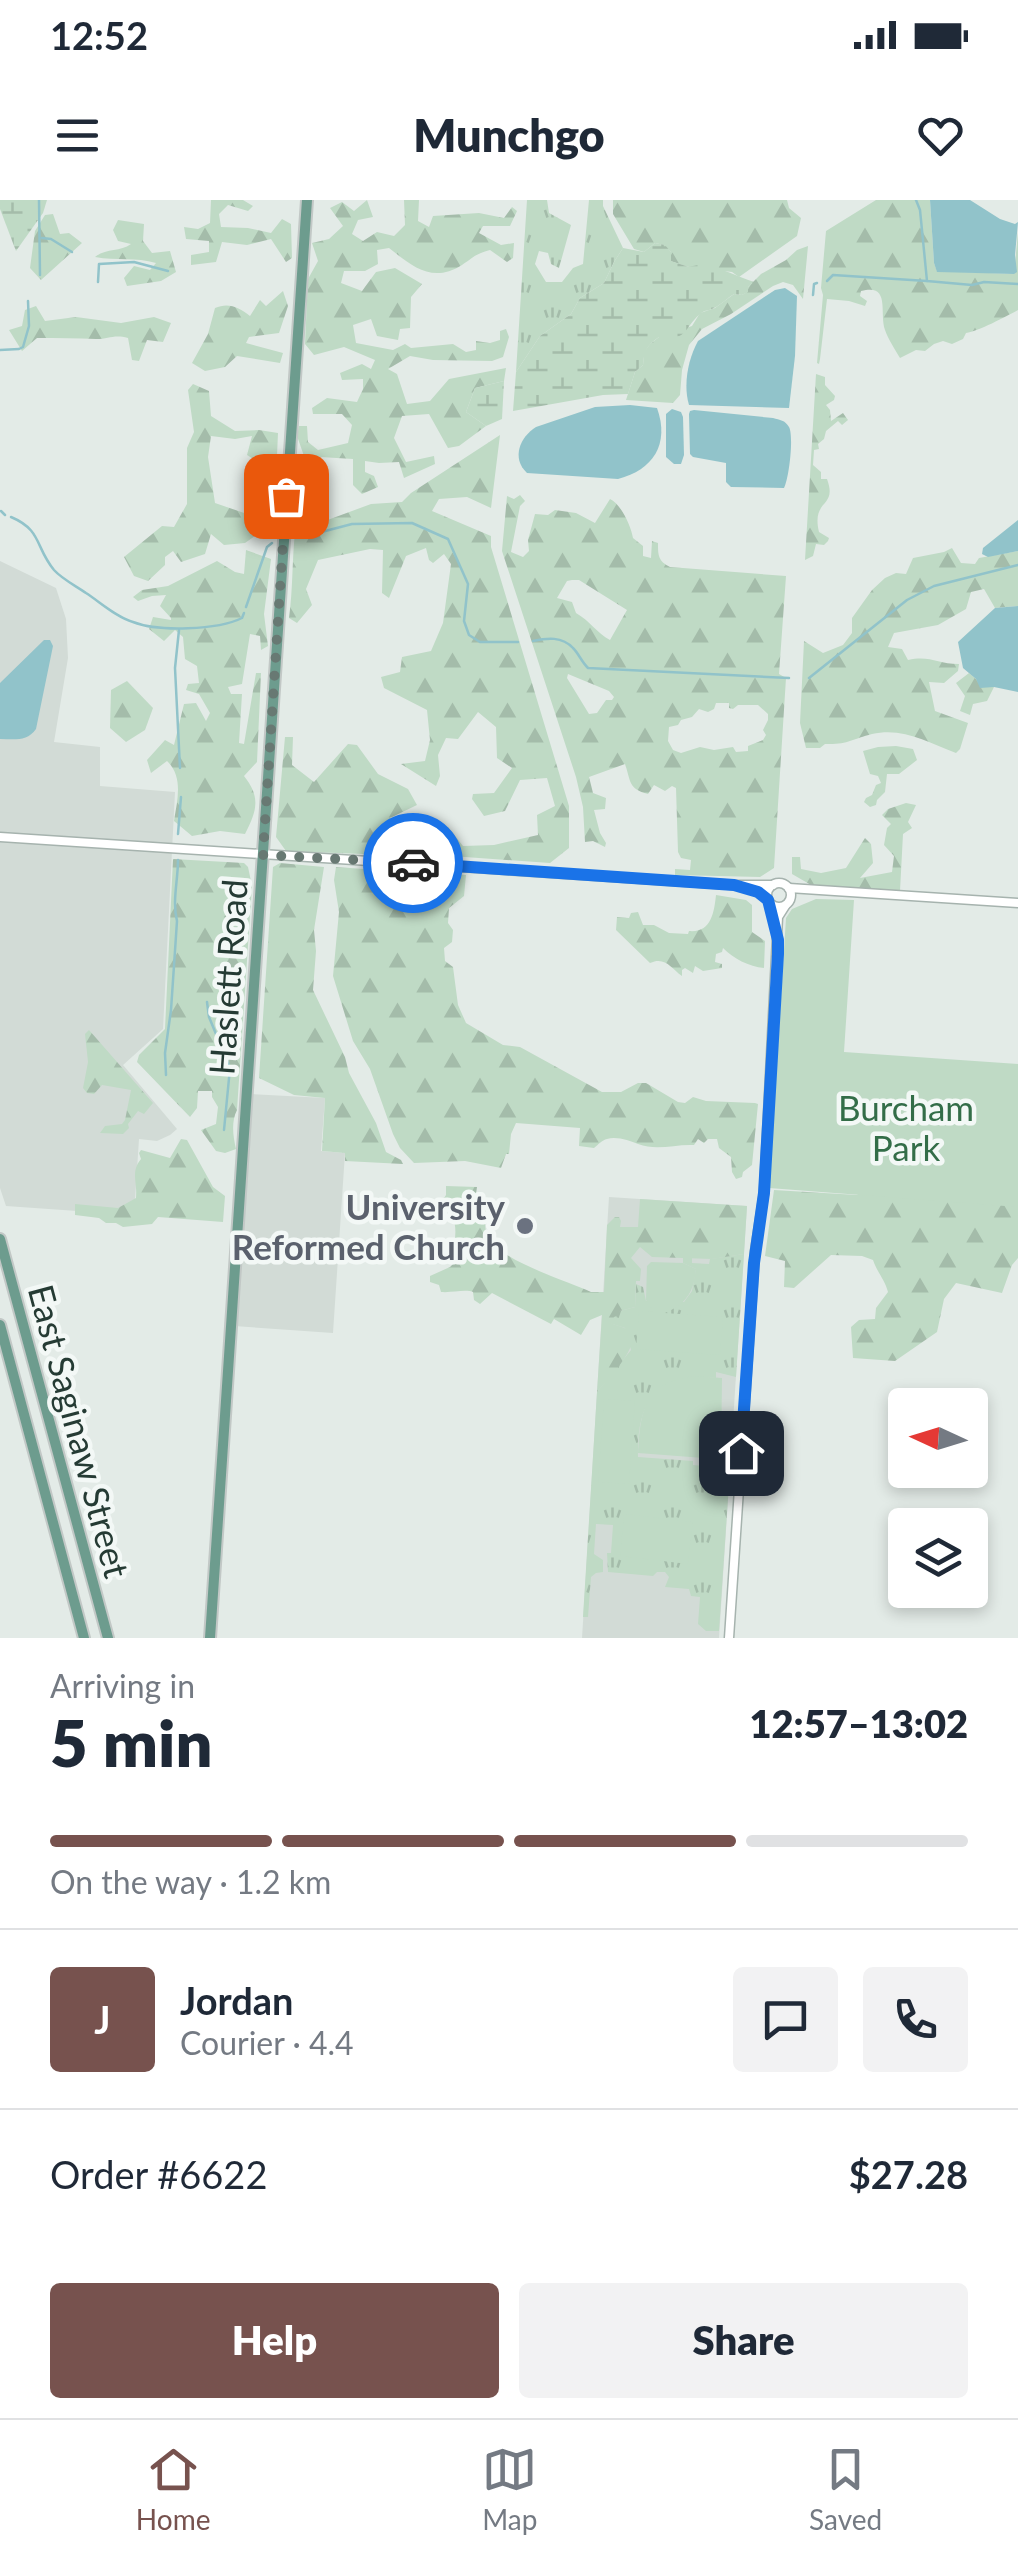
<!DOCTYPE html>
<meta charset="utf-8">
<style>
:root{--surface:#fff;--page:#f2f2f3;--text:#1f2937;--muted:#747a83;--line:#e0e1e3;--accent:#77524e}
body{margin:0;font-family:Lato,sans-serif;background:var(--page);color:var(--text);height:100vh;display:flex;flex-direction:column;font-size:38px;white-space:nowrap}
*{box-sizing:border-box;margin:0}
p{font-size:32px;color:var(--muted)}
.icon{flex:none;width:55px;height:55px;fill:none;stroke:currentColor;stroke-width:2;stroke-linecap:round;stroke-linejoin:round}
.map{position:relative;height:1438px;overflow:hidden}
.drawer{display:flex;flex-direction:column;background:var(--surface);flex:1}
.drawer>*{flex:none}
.needle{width:65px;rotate:274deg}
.controls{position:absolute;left:888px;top:1188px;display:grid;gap:20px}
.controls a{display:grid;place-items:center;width:100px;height:100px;border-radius:10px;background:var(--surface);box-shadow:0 5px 15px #0003;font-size:50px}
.pin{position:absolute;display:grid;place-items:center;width:85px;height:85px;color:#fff;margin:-42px;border-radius:20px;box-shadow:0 5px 15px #0006}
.courier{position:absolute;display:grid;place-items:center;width:100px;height:100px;margin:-50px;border:8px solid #1a73e8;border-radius:50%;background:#fff;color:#222;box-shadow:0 2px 12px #0007}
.head em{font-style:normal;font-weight:800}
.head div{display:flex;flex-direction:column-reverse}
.head{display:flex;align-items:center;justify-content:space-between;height:170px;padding:0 50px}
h1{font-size:65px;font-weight:800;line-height:75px}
.bar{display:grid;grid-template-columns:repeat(4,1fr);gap:15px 10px;align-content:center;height:120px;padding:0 50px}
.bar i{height:12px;border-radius:8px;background:var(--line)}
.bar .active{background:var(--accent)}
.bar p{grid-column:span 4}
.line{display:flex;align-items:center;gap:25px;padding:0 50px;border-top:2px solid var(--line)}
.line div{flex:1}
.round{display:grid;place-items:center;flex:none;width:105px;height:105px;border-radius:10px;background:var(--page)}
.action{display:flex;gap:20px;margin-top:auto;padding:20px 50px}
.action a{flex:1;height:115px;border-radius:10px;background:var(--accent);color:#fff;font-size:40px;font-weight:800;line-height:115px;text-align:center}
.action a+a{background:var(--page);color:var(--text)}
.status{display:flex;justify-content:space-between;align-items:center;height:70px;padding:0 50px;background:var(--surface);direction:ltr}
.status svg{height:28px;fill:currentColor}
header{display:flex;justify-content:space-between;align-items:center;height:130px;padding:0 50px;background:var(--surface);font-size:45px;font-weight:800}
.menu{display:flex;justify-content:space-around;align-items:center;height:140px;border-top:2px solid var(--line);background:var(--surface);font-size:28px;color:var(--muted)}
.menu a{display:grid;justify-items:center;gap:5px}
.menu .active{color:var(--accent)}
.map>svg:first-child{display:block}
.built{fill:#d2dbd6}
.grass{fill:url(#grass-tufts)}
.forest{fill:url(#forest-firs);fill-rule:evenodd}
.wetland{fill:url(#wetland-marsh)}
.green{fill:#bfdac5}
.water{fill:#91c3ca}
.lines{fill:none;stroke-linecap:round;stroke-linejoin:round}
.stream{stroke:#91c3ca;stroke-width:2.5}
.minor-casing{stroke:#a6b3ae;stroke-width:11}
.major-casing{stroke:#c2c8c6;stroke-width:14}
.minor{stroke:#fff;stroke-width:8}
.major{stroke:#6d9c8e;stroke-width:10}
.done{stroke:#687973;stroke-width:10;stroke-dasharray:0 18}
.route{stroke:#1a73e8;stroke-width:12}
.worship-dot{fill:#6b7280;stroke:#f3f8f6;stroke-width:4}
.labels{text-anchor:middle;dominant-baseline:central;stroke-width:9;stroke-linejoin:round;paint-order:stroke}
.street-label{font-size:35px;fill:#253b34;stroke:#f3f8f6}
.park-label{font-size:35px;fill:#336d48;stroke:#f3f8f6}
.worship-label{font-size:35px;font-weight:bold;fill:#5b616d;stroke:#f3f8f6;text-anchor:end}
</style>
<div class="status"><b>12:52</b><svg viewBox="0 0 49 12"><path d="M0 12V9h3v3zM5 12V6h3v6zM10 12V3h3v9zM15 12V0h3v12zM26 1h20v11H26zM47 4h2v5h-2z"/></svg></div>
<header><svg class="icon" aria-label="menu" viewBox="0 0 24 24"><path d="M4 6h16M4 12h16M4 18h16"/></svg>Munchgo<svg class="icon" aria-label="heart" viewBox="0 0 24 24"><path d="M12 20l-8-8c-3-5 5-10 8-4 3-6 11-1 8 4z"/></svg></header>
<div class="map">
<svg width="1018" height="1438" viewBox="0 0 1018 1438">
<defs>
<pattern id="grass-tufts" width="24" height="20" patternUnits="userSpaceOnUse" patternTransform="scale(2.5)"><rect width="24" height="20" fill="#bfdac5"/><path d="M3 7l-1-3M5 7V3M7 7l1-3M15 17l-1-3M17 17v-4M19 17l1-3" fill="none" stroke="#a4bcaa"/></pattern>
<pattern id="forest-firs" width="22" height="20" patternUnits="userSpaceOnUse" patternTransform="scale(2.5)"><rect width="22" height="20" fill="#bfdac5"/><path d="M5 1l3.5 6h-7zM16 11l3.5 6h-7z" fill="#a4bcaa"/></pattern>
<pattern id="wetland-marsh" width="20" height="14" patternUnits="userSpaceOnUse" patternTransform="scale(2.5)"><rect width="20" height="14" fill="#bfdac5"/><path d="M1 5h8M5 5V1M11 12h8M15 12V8" fill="none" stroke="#a4bcaa"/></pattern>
</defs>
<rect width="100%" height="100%" fill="#e3ebe7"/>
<!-- built -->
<g class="built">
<path d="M0,361L56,388L66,419L68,458L54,542L100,547V586L175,592L163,829L123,865L177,929L170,935L157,941L139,939L134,1015L6,1006L0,988Z"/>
<path d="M251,894L325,898L321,951L345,953L333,1133L234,1126Z"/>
<path d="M609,997L747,1006L719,1438H582Z"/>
</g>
<!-- grass -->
<g class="grass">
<path d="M527,0H547L549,13L571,25L559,68L551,64L548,53L539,51L535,64L546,82H562L573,68L583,64L589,0H603V6L623,48L614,62L604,83L580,98L571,114L540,136L516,172Z"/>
<path d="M744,1054L736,1177L716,1172V1178C656,1174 637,1200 638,1257L693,1261V1265L704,1266L706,1262H715L719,1266L725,1261L723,1257L728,1251L729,1239H732L719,1431H706L698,1424L700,1397L691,1396L689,1389L665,1387L669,1377L665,1372H657L653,1376L608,1372L607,1353H611L613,1325L596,1324L594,1354L603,1360V1372L596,1373L591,1377L588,1417H583L597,1192L631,1150L625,1128L609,1123V1119L620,1111L635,1107L636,1084L643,1087L646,1101L684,1102L692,1091L696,1069L683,1063V1058H692V1063L709,1064L710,1059Z"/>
</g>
<!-- forest -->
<g class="forest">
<path d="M211,0H243L253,6L248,11L228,5L219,14L221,27L248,28L271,33L282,19L291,24L292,58L286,62L271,39L247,45L222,42L216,62L191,65V55L209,52V41L186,39L184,27L198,29L210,23Z"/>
<path d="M367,0L373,17L358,20L352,34L363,41L377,32L394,36L405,25L404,0H419L418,21L429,27L433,16L479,13L504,18L512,7L517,11L510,26H483L479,33L501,45L514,43L513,58L507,62L490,50C475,54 474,57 462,65C432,84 412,66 389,48L377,50L378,64L365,71H344L341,83L362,91L376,72L395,68L422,84L411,97L410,128L400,129L398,140L377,136L371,119L353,125L356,143L393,150L405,144L411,148L453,144L466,152L476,150V141L490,143L500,140V131L506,129L509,137L503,157L492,161L433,160L410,156L388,169L397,174L407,204L430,201L449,179L506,168L504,181L475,188L466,212L486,226L459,246L448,248L429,214L402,216L394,238L406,262L434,256L435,264L404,278L399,262L379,263L365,261V272L374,276L378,287L362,294L353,285V259L304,256L297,236L299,226H307L308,242L318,250L348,243L352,225L342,214H313L312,208L327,198L357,202L363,189V179L342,180L340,173L362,164L371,169L375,160L344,147L314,155L305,144L308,79L318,61L312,43L329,39L343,26L330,8L342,2L354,11Z"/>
<path d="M613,0H787L789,8L801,18L797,36L739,77L732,72L689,67L670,61L671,52L664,45L655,43L644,52L634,49L613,14Z"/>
<path d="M876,0H930L934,63L937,71L1014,74L1018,32V110C1005,117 979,131 966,133L963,139L952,144L943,141L934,144L925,151L916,150L900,158C896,151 888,139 885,130C879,112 891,83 861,91L860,96L867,101L865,106L849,101L827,99L820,159L819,164L817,163L823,95L821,88L826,31Z"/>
<path d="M53,14L60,34L69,33L82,43L41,80L30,68L35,31L45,15Z"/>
<path d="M118,20L144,24L143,41L152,53L170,51L176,72L161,81L127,86L124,78L134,66L150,70L156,63C136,57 116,61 95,57C106,48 120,52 131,44L118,41L113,30Z"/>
<path d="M808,46L803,99L793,85L783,82L773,86L731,114L702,129L689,145L682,170L680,195L673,203L626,200L635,172L643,165L644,152L650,144L659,137L692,126L700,113L715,108L734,94L742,95L747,92L748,87L761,74L786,60L797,50Z"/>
<path d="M283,91L288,106L279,133L249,137L246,143L283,153L280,163L237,156L225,167L205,171L192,163L208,134L215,108C228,102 239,107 250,116L260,100L266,106Z"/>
<path d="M36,106L45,121L76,117L121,123L154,117L171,123L163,142L147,140L139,161L132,160L128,138C114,134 109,139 96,139C77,138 57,138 37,138L22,151L9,130L22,126L25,110Z"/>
<path d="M816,174L825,177V185L835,196L834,200L826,205L830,210L831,221L843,213L848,220L842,225L838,221L826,231L824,239L818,244L819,249L814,250L813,265L821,272V279H827C838,309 811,298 819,332L829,338L828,341L824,345L816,344L813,356L805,360Z"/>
<path d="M193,184L209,191L211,216L235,231L259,230L278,233L275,301L264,298L266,267L247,255L252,236L235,239L211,236L208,257L215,303L250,315L261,309L269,313L268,327L245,343L224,345L211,334L205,354L181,362L173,351L165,357V365L148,381L134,376L124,357L162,326L174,327L187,304V248L194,232L188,190Z"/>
<path d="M500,235L491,308L467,297L439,299L432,311L491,336V347L569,606V648L550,663L451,656L440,647L439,628L448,627L463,646L494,645L538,635L537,615L555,606L547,578L520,580L505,611L484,616L472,599L473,594L494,593L512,568L497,558L496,527L478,512L458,539L446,538L438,555L440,576L436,586L401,564L425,561L430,540L427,510L384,488L381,477L400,472L402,457L431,451L443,423L451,364L444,354L433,363L429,360L426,348L406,356L389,398L382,393L383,350L370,349L318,360L306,389L312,405L297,423L289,418C293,389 292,361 295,332L371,304L402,302L411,293Z"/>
<path d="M520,295L525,301L520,306L511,352L523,357L529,351L528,340L535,314L548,315L555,310L576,313L595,323L610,299C621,304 631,326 633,338L643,346V356L651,358L652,341L658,343C658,355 658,361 670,367L786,376L779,474L786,478L774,668L760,677L675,675V669L690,670L691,660L681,658L678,652L676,588L672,586L665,591L654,585L648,594C628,589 631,581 625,564L589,577L593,593L606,598L605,609L594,610L600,633L606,643L605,647L593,641L585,642L583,607L576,577L502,351L507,296L514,299ZM572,380H579L627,410L610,440C597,433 590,421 576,413L572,402L557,398L567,381ZM568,474L609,491L614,497L612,500H606L597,513L589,514L567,478ZM716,503H729V508L733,509L738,505H758L768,514V520L763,530L766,535L763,540L748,546V551L736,552L733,547L714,550L700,547L681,553L673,550L668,541L669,527L678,525L681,520L692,517L699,509L708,512L714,509Z"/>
<path d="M952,348L961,363L975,364L979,358L1018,351V406L995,408L984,389L971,392L966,409L938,425L894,433L888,447L902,449L908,460C930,455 937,464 959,464L958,471L944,483L929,482L935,511L968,523L960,549L956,553C927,542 903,527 872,534C852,539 847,545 825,544L820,548H806L800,523L804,441L823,453L843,445L852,433V418L872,390L885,378L896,373L906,374L913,358L944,352Z"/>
<path d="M246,350L271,359L264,414L268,446L261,450L260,436L250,434L242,484L228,487L231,494H242L239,543L244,544L256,473H261L257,562L244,576C261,597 257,611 245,634L220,631L192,636L174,621C177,601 184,577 167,561L151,573L147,560L165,540L174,545L184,504L196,503L206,521L210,513L199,494L186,490L188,484L199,483L197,466L185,459L183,437L175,430L164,441L149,429L153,417L171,420V418L160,406L166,395L152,396L138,401L133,397L142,390L168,386L217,361L235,372L244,374Z"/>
<path d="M969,473L976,479L994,487L987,501L973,504L970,515L960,511L965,496L956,483Z"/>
<path d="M127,481L153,508L145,530L126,542L110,528L111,490Z"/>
<path d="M285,537H293L292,565L314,582L348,544L357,545L378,574L408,589L417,605L390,618L392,633L418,642L414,656L286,651L276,637Z"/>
<path d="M896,546L913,549L917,560L899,574H887L885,592L877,600L876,605L870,607L864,602L866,598L872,595L876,585L881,583L878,576L870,574L863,551L878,547Z"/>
<path d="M906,603L916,605L908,622L912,628L903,634L900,691L811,685L792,674V657H800L801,669L821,673L846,668L865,638L871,644L873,663L860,678L892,672L894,656L884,645L887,628L891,624L882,615L888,609Z"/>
<path d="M173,659L244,663L248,667L252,686L237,910C231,922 233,936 236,949L225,953L216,951L201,930L216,924L218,907L212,897V891H198L197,908L190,917L137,862L139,855L165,829Z"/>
<path d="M280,663L324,667L314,730L316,751L313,790L345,857L349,873L376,923L386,952L401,960L403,964L345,961V953L322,951L325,898L294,895L259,878L273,667Z"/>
<path d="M336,667L419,673L422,685H426L434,680L435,673L466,675L464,696L449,708L448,723L453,730L452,742L444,748L445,761L453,767L458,805L466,823L503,845L520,847L602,892H621L638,883H646L678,902L685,903L693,897L706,901L755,903L758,904L752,965L743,972L742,977L736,979L732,972L731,957L719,948L717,939H708L704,943L698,939L694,945C675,944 657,951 638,944C630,941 617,936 607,939C602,940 598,945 594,948L579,946L580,928L516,923L511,934L509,954H506L501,968L465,961L414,963L400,948L393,934L370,869L353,841L333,776L339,712L334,680Z"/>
<path d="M716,695L746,700L752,705V732L765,741L764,768C749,767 733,758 723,748L722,752L716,754L715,762L722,764V768L703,771L695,766L693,773L685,768L682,770V776C671,768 665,756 650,763L616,730L617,717L629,718L631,713L638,712L643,725H654L669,733L688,734L689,731C711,733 714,713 716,695Z"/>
<path d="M89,830L153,903L144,914L138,911L128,924L129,928L123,934L100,933L105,926L122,924L125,920L131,890L102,885L94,894L87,893L83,888L88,862L85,834Z"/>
<path d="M1018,864V1058L1012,1065L1002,1093L956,1083L944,1099L937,1132L895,1161L853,1158L851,1127L859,1120L875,1119L876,1108L888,1092C885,1080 877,1072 873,1060L862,1056L831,1055L794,1088L784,1087L785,1061L765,1056L774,990L857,995Z"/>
<path d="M181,939L187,940L213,987L225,996L223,1022L158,1017L152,1024L123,1027L116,1023H106L99,1018L75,1015V1004L118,1008L136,998C138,983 130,972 141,959L139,953L141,950L170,958Z"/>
<path d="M446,986L477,987L476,994L486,1002C487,1012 483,1024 487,1034C495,1060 566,1080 591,1092H604L607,1025L615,1017H619L621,1021L620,1027H638L640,999L747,1006L744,1054L712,1059L652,1057L640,1047L631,1058L641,1069L640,1081H636L635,1107L620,1111L619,1115L609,1119V1122C615,1126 625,1126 630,1132C642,1145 606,1181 597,1192L602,1115L590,1120L581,1135L554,1119L551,1124L492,1093L480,1104L474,1100L473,1092C465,1089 452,1093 441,1092L439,1085L430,1082V1076L450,1067L455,1062L451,1058C455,1044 458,1028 452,1015C449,1010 444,1006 442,1001L446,995Z"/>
</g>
<!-- wetland -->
<g class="wetland">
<path d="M0,0H47L43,13L16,51L0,9Z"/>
<path d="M655,43L665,45L671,52V61L689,67C709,60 734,76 754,82L748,87V92L742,95L734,94C727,98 721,105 714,108C706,112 705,109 699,115C684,128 687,142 659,137C647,145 644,151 643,165L635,172L628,194L603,195L513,211L516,172L540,136L571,114L580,98L604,83L614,62L623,48L644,52Z"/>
<path d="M504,181L502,219L486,226L466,212L475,188Z"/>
</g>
<!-- green -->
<g class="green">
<path d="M816,699L854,700L844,852L1018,864V1007L769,988L786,718L792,709Z"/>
<path d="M651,1062L683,1063L696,1069C694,1092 686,1104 665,1113L723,1117L720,1155L636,1149L639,1111L654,1112L646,1100L647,1066Z"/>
<path d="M694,1176L722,1178L721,1255L717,1259L638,1253C640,1210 645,1182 694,1176Z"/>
<path d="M604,1199L635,1201L629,1284L598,1282Z"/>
<path d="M624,1314L693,1322L688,1364L620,1356Z"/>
</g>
<!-- water -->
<g class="water">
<path d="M930,0H970L1000,19L1015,24L1018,22L1015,55L1017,72L1014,74L937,72L934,63Z"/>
<path d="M785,88L797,96L795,156L789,208L689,205C683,185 688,159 698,141L775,90Z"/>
<path d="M630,205L657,208C670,244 653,270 618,279L527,273C511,258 520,237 536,227L595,207Z"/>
<path d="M672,209L681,212L683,217L684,255L681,264H674L666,257V214Z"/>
<path d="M694,210L773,218C780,220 785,220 789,227C794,236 789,279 784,288L731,287L726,282V263L693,257L690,254L689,214L690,211Z"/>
<path d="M1018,320V351L988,357L982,354L983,348Z"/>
<path d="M1018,406V492L994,487L980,488L976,479L963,468L958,442L995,408Z"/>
<path d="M44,440H50L53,446L36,529C27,542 14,539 0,539V483Z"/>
</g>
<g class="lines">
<!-- stream -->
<g class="stream">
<path d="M39,0L40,75"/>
<path d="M916,0L920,10L927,81L972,85L984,82L1018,84"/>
<path d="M42,38L51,39L72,52"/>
<path d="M827,81L833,75L927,81"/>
<path d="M98,82L99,64L134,62L168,71"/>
<path d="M813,95L814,84L817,83"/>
<path d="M0,150L19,149L23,147L29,126L28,101"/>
<path d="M1,311L5,315"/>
<path d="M11,317C42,330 35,347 54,370C62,379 76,386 86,393C100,402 116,417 133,422C158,432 218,430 242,418L244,413"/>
<path d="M310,335L352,324L412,323L448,339L468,384L464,421L469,435L480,442H518"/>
<path d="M246,407L267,347L272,343"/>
<path d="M179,430L175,468L180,568"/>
<path d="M533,441C547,438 562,436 573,448C579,454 581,461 588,468L789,478"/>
<path d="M809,478L907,400L934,386L1018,365"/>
<path d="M178,634L181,597"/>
<path d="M207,802L209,817L230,868L224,930"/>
<path d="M166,875L165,853L171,810L177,721C172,701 178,681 178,660"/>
</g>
<defs>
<g id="minor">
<path d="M0,637L734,685H773"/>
<circle cx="779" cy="695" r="12"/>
<path d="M789,688L1018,703"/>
<path d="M729,1438L755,1051L764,993L778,717L785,706"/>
</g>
<g id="major">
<path d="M0,1039L108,1438"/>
<path d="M0,1125L84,1438"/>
<path d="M210,1438L307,0"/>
</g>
</defs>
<!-- minor casing -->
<use href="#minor" class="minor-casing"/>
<!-- major casing -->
<use href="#major" class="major-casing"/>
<!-- minor -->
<use href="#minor" class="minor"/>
<!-- major -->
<use href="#major" class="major"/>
</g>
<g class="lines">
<!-- done -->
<path class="done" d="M286,296L263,655L413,663"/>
<!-- route -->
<path class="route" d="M413,663L734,685L758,692L768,700L778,740V754L764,993L754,1063L741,1253"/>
</g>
<!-- markers -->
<circle class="worship-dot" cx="525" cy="1026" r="10"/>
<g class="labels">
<!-- street labels -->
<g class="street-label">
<text transform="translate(227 777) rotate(-86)">Haslett Road</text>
<text transform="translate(80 1231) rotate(75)">East Saginaw Street</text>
</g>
<!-- park labels -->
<g class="park-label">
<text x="906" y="907">Burcham<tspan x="906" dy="40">Park</tspan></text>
</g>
<!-- worship labels -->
<g class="worship-label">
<text x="505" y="1006">University<tspan x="505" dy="40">Reformed Church</tspan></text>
</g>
</g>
</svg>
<div class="controls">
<a><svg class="needle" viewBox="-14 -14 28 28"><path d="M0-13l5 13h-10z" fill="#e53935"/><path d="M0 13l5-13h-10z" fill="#747a83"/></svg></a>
<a><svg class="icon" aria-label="layers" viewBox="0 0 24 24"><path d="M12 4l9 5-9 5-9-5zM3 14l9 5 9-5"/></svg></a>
</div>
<div class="pin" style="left:286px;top:296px;background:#ea580c"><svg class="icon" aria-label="bag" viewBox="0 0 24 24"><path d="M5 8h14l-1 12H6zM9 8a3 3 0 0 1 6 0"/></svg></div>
<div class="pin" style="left:741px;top:1253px;background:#1f2937"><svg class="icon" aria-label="home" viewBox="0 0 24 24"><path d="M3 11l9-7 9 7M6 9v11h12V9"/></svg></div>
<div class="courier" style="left:413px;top:663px"><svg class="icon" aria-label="car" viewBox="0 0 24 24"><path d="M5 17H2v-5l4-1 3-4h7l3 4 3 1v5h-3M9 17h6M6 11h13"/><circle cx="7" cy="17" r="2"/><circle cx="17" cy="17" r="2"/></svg></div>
</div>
<section class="drawer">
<div class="head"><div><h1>5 min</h1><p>Arriving in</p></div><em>12:57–13:02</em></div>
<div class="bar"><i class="active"></i><i class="active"></i><i class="active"></i><i></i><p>On the way · 1.2 km</p></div>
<div class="line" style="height:180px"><b class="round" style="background:var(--accent);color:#fff">J</b><div><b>Jordan</b><p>Courier · 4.4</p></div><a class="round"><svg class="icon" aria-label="chat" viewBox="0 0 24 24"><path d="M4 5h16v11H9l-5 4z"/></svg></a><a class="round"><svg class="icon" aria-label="phone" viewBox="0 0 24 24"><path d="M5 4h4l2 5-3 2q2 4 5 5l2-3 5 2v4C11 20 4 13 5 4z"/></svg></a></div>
<div class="line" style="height:130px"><div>Order #6622</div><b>$27.28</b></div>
<div class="action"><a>Help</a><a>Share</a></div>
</section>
<nav class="menu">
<a class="active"><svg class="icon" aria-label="home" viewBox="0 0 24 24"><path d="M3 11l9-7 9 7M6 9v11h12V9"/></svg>Home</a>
<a><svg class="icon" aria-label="map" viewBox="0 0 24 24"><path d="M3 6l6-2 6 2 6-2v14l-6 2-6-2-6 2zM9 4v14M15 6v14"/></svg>Map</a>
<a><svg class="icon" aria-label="saved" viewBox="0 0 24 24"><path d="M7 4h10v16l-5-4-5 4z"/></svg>Saved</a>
</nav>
